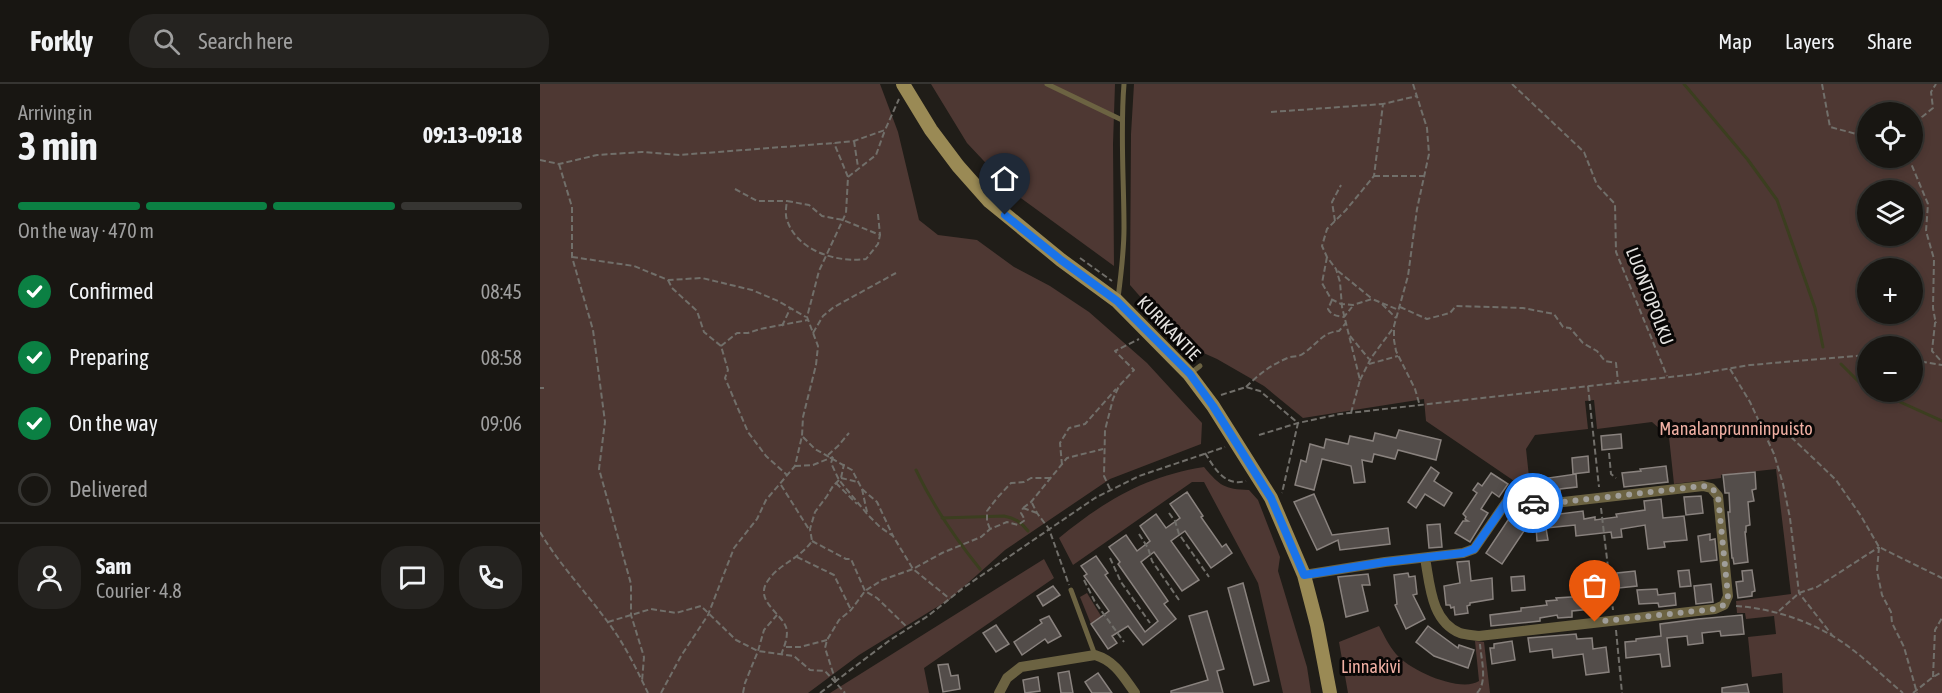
<!DOCTYPE html>
<meta charset="utf-8">
<style>
:root{--surface:#181612;--page:#252320;--text:#f1f3f6;--muted:#9f9f9f;--line:#363532;--accent:#0b8043}
body{margin:0;font-family:"Asap Condensed",sans-serif;background:var(--page);color:var(--text);height:100vh;display:flex;flex-direction:column;font-size:22px;white-space:nowrap}
*{box-sizing:border-box;margin:0}
p{font-size:20px;color:var(--muted)}
.icon{flex:none;width:33px;height:33px;fill:none;stroke:currentColor;stroke-width:2;stroke-linecap:round;stroke-linejoin:round}
.map{position:relative;flex:1;overflow:hidden}
.details{display:flex;flex-direction:column;background:var(--surface);width:540px}
.details>*{flex:none}
.buttons{position:absolute;left:1317px;top:18px;display:grid;gap:12px}
.buttons a{display:grid;place-items:center;width:66px;height:66px;border-radius:50%;background:var(--surface);box-shadow:0 3px 9px #0003,0 0 0 2px var(--line);font-size:30px}
.pin{position:absolute;display:grid;place-items:center;width:51px;height:51px;color:#fff;margin:-62px -26px;border-radius:50% 50% 50% 0;rotate:-45deg;box-shadow:0 0 6px #0007}
.pin .icon{rotate:45deg}
.courier{position:absolute;display:grid;place-items:center;width:60px;height:60px;margin:-30px;border:4px solid #1a73e8;border-radius:50%;background:#fff;color:#222;box-shadow:0 2px 8px #0007}
.head em{font-style:normal;font-weight:700}
.head div{display:flex;flex-direction:column-reverse}
.head{display:flex;align-items:center;justify-content:space-between;height:102px;padding:0 18px}
h1{font-size:39px;font-weight:700;line-height:45px}
.bar{display:grid;grid-template-columns:repeat(4,1fr);gap:9px 6px;align-content:center;height:72px;padding:0 18px}
.bar i{height:8px;border-radius:4px;background:var(--line)}
.bar .current{background:var(--accent)}
.bar p{grid-column:span 4}
.line{display:flex;align-items:center;gap:15px;padding:0 18px;border-top:2px solid var(--line)}
.line div{flex:1}
.round{display:grid;place-items:center;flex:none;width:63px;height:63px;border-radius:24px;background:var(--page)}
ol{padding:0 18px;list-style:none}
li{display:flex;align-items:center;gap:18px;height:66px}
li p{margin-inline-start:auto}
li .icon{padding:6px;border-radius:50%;background:var(--accent);color:#fff;stroke-width:4}
li:last-child{color:var(--muted)}
li i{width:33px;height:33px;border:3px solid var(--line);border-radius:50%}
header{display:flex;align-items:center;gap:36px;box-sizing:border-box;height:84px;padding:0 30px;background:var(--surface);border-bottom:2px solid var(--line)}
header strong{font-size:28px}
nav{display:flex;gap:33px;margin-inline-start:auto;font-size:21px}
.search{width:420px;height:54px;background:var(--page);display:flex;align-items:center;gap:15px;box-sizing:border-box;padding:0 21px;border-radius:24px;color:var(--muted);font-size:22px}
main{display:flex;flex:1;min-height:0}
.map>svg:first-child{display:block}
.green{fill:#4e3833;fill-rule:evenodd}
.lines{fill:none;stroke-linecap:round;stroke-linejoin:round}
.stream{stroke:#3b3e1f;stroke-width:3}
.building{fill:#534d4a;stroke:#89827e;stroke-width:1.5}
.path{stroke:#716f6a;stroke-width:2;stroke-dasharray:6 3;stroke-linecap:butt}
.service{stroke:#6c6342;stroke-width:5}
.minor{stroke:#6c6342;stroke-width:10}
.secondary{stroke:#9a8a55;stroke-width:14}
.done{stroke:#a09e9a;stroke-width:6;stroke-dasharray:0 10.8}
.route{stroke:#1a73e8;stroke-width:8}
.labels{text-anchor:middle;dominant-baseline:central;stroke-width:6;stroke-linejoin:round;paint-order:stroke}
.street-label{font-size:18px;fill:#e5e3e0;stroke:#090706}
.park-label{font-size:18px;fill:#f1b0a4;stroke:#090706}
</style>
<header>
<strong>Forkly</strong>
<div class="search"><svg class="icon" aria-label="search" viewBox="0 0 24 24"><circle cx="10" cy="10" r="6"/><path d="M15 15l6 6"/></svg>Search here</div>
<nav><a>Map</a><a>Layers</a><a>Share</a></nav>
</header>
<main>
<section class="details">
<div class="head"><div><h1>3 min</h1><p>Arriving in</p></div><em>09:13–09:18</em></div>
<div class="bar"><i class="current"></i><i class="current"></i><i class="current"></i><i></i><p>On the way · 470 m</p></div>
<ol>
<li><svg class="icon" aria-label="check" viewBox="0 0 24 24"><path d="M5 12l5 5 9-10"/></svg>Confirmed<p>08:45</p></li>
<li><svg class="icon" aria-label="check" viewBox="0 0 24 24"><path d="M5 12l5 5 9-10"/></svg>Preparing<p>08:58</p></li>
<li><svg class="icon" aria-label="check" viewBox="0 0 24 24"><path d="M5 12l5 5 9-10"/></svg>On the way<p>09:06</p></li>
<li><i></i>Delivered</li>
</ol>
<div class="line" style="height:108px"><a class="round"><svg class="icon" aria-label="person" viewBox="0 0 24 24"><circle cx="12" cy="8" r="4"/><path d="M4 21q1-7 8-7t8 7"/></svg></a><div><b>Sam</b><p>Courier · 4.8</p></div><a class="round"><svg class="icon" aria-label="chat" viewBox="0 0 24 24"><path d="M4 5h16v11H9l-5 4z"/></svg></a><a class="round"><svg class="icon" aria-label="phone" viewBox="0 0 24 24"><path d="M5 4h4l2 5-3 2q2 4 5 5l2-3 5 2v4C11 20 4 13 5 4z"/></svg></a></div>
</section>
<div class="map">
<svg width="1402" height="609" viewBox="0 0 1402 609">
<rect width="100%" height="100%" fill="#201d18"/>
<!-- green -->
<g class="green">
<path d="M0,0H340L358,48L379,136L398,151L437,156L474,183L510,202L549,228L607,279L662,339L661,360L570,395L465,466L410,515L319,571L268,609H0Z"/>
<path d="M391,0H575L573,60L574,182L474,109L427,59Z"/>
<path d="M594,0H1402V609H1243L1242,589L1212,593L1208,553L1236,550L1234,532L1206,535L1205,529H1197L1196,517L1251,510L1236,385L1181,391V394L1134,400L1129,353L1112,338L1057,345L1054,316L1045,317L1048,345L995,351L986,365L989,393L983,403L886,337L884,315L763,334L724,302L677,275L650,263L604,217L590,201L591,50ZM1328,28H1372V74H1328ZM1328,106H1372V152H1328ZM1328,184H1372V230H1328ZM1328,262H1372V308H1328Z"/>
<path d="M664,383C680,402 684,405 709,406L718,416L740,473L738,487L767,583L771,609H743L718,499L664,398H652L533,481L519,454C564,417 606,392 664,383Z"/>
<path d="M504,475L514,494L384,584L389,609H290Z"/>
<path d="M547,509L561,532L551,540L540,513Z"/>
<path d="M839,542C844,551 849,562 856,570C870,587 921,609 939,597L935,557L944,558L950,609H808L799,558Z"/>
</g>
<g class="lines">
<!-- stream -->
<g class="stream">
<path d="M1144,0L1208,76L1237,116L1275,224L1283,263"/>
<path d="M1301,280L1321,300L1328,303"/>
<path d="M1338,308L1402,337"/>
<path d="M376,386C393,422 415,454 440,485"/>
<path d="M402,434L464,432C475,434 481,438 488,447"/>
</g>
</g>
<!-- building -->
<g class="building">
<path d="M859,346L901,356L896,376L858,366L855,375L834,370L832,378L822,376L825,398L814,399L811,382L782,375L774,406L755,401L761,376L766,378L770,360L784,364L786,355L808,360L810,352L833,357L835,349L856,354Z"/>
<path d="M1081,350L1082,364L1062,366L1061,352Z"/>
<path d="M1048,372L1049,388L1033,390L1032,374Z"/>
<path d="M1126,382L1128,398L1084,403L1082,389L1101,387L1100,385Z"/>
<path d="M891,383L899,389L894,397L912,409L904,422L885,410L876,424L868,418Z"/>
<path d="M1215,388L1216,405L1212,406L1214,417L1208,418L1210,441L1206,442V448H1205L1208,478L1194,480L1193,474H1192L1188,428H1190L1189,409H1185L1183,391Z"/>
<path d="M951,389L968,400L959,413L952,408L941,425L948,429L930,458L915,449L923,437H928L925,435L926,433L923,430L937,409L933,406L938,399L942,402Z"/>
<path d="M1036,390L1037,403L1020,405V410L1004,413L1003,406L993,408L991,393L1001,391L1002,395Z"/>
<path d="M647,408L663,432L661,433L682,463L686,460L692,469L671,484L645,447L631,457L659,496L642,507L614,468L601,478L628,517L624,520L636,535L603,561L588,542L572,552L577,559L568,565L551,540L569,527L544,492L547,490L541,482L556,472L568,489L565,491L605,548L618,537L578,480L580,478L569,463L586,451L597,467L610,457L600,442L616,430L626,444L640,434L630,420Z"/>
<path d="M774,410L792,451L848,444L850,460L800,466L798,456L777,466L754,418Z"/>
<path d="M1161,412L1163,429L1146,431L1144,413Z"/>
<path d="M1121,415L1123,434L1144,432L1147,456L1124,458L1125,463L1108,465L1105,441L1081,445L1082,453L1072,454L1071,448L1036,452L1035,441L1006,444L1008,456L997,457L996,442L1006,441L1004,428L1020,426V430L1043,427L1044,435L1055,433V436L1077,433L1076,430L1105,426L1104,417Z"/>
<path d="M968,436L984,447L962,480L946,469Z"/>
<path d="M900,440L902,463L889,464L887,441Z"/>
<path d="M1170,450V456L1175,455L1177,476L1161,478L1158,452Z"/>
<path d="M929,477L931,497L952,494L953,515L930,519V521L927,522L928,529L915,531L914,523L911,524L910,521H906L904,502L920,499L917,478Z"/>
<path d="M1149,486L1151,502L1140,503L1138,487Z"/>
<path d="M1212,486L1215,507L1212,508V512L1198,514L1196,498L1203,497L1202,487Z"/>
<path d="M1095,487L1097,502L1079,504L1077,489Z"/>
<path d="M868,489L869,493L875,492L877,510L873,511L885,535L866,545L855,521L857,520L854,491Z"/>
<path d="M828,490L830,501H822L828,527L806,533L798,493Z"/>
<path d="M984,492L985,506L972,507L971,493Z"/>
<path d="M703,499L729,597L714,601L688,504Z"/>
<path d="M1061,499L1063,514L1051,515L1052,525L1032,527V533L1018,534L1017,531L1000,534V537L951,542L950,531L981,527V524L1007,521L1006,517L1017,516L1016,514L1047,512L1046,501Z"/>
<path d="M1171,500L1173,518L1156,520L1154,502Z"/>
<path d="M513,502L520,511L503,522L497,512Z"/>
<path d="M1117,505L1118,511L1135,509L1136,521L1119,523L1118,519L1099,520L1097,506Z"/>
<path d="M667,527L684,585L677,587L683,609H631V607L668,596L649,532Z"/>
<path d="M1202,531L1204,550L1181,552L1180,547L1162,549L1163,559L1148,561L1147,552L1127,554L1130,582L1122,583L1120,570L1086,574L1085,558L1096,557V555L1121,552L1120,540L1158,535Z"/>
<path d="M509,532L521,552L508,559L505,555L482,571L474,558L502,539L500,536Z"/>
<path d="M456,541L469,560L456,568L443,549Z"/>
<path d="M888,542L918,564L919,561L934,566L928,584L894,572L876,558Z"/>
<path d="M1036,550L1037,555L1052,554L1053,565L1066,563L1069,588L1046,591L1043,570L1013,574L1012,565L990,568L988,554Z"/>
<path d="M972,557L975,576L952,580L950,564H954V560Z"/>
<path d="M408,580L411,592L418,591L420,605L403,608L398,581Z"/>
<path d="M529,587L533,609H521L518,589Z"/>
<path d="M558,589L572,609H552L545,598Z"/>
<path d="M498,593L500,607L485,609L483,596Z"/>
<path d="M1207,600L1209,609H1182V604Z"/>
</g>
<g class="lines">
<!-- path -->
<g class="path">
<path d="M873,0L887,44L889,70L877,125L868,192L854,242V256L856,267L875,305L880,322"/>
<path d="M972,0L1044,68L1057,101L1075,120L1076,168L1127,292"/>
<path d="M1282,0L1290,43L1328,53"/>
<path d="M731,28L843,20"/>
<path d="M314,57L318,83"/>
<path d="M1372,68L1382,33L1393,24L1391,8L1396,0"/>
<path d="M1367,74L1370,77L1388,120L1386,147L1394,175L1393,224L1395,235L1397,237L1395,239L1392,267L1402,278"/>
<path d="M0,76L19,80L57,71L102,68L139,71L294,59L314,57L345,46L359,15"/>
<path d="M19,80L32,123V173L53,246L65,338L59,385L91,500V531L104,573L102,597"/>
<path d="M834,92H884"/>
<path d="M308,93L336,71L345,46"/>
<path d="M195,105L217,117H247"/>
<path d="M247,117L269,121L282,132L303,136L340,151L338,160L326,175C297,179 257,167 247,136C245,131 246,123 247,117Z"/>
<path d="M338,130L340,151"/>
<path d="M795,137L792,118L801,101"/>
<path d="M32,173L94,182L128,196L162,194L212,206L238,217L266,233"/>
<path d="M787,173L782,199L791,215L801,220L813,221L832,215L859,226"/>
<path d="M540,174L572,197"/>
<path d="M798,187L831,214"/>
<path d="M128,196L132,204L157,227L164,248L181,262L188,286L185,294L208,348L226,372L247,391"/>
<path d="M792,216L788,225C791,231 797,232 804,233L812,223"/>
<path d="M842,220L856,234"/>
<path d="M860,223L887,235L910,229L916,222L983,224L1014,230L1023,243L1030,244L1043,259L1057,267L1065,277L1076,279L1078,298"/>
<path d="M611,233L635,257"/>
<path d="M242,242L250,225"/>
<path d="M273,249L283,232L294,223L356,189"/>
<path d="M810,252L829,275"/>
<path d="M181,262L197,249H208L220,245L268,236"/>
<path d="M1372,276L1402,281"/>
<path d="M829,280L858,272"/>
<path d="M1190,285L1210,318L1234,370L1243,400L1250,434L1259,509L1292,551"/>
<path d="M820,296L831,274L854,243"/>
<path d="M1048,302L1059,403"/>
<path d="M706,303C719,290 732,280 750,273C755,272 759,273 764,269C777,260 783,248 799,247L806,239"/>
<path d="M0,304H4"/>
<path d="M681,311L706,303L720,307L758,339L742,409"/>
<path d="M811,329L820,296L802,223L800,198L796,185L787,173L782,162L787,145L806,126L834,92L843,20L877,12"/>
<path d="M1219,337L1249,351L1296,396L1321,432L1339,463L1402,494"/>
<path d="M719,351L758,339L800,330L1157,290L1210,281L1328,271"/>
<path d="M263,353L275,365L312,386L322,405L327,428"/>
<path d="M665,369C675,385 685,403 706,397"/>
<path d="M1069,369L1071,390L1076,394"/>
<path d="M288,371L298,362L309,349"/>
<path d="M293,373L291,379L299,396L328,431L340,443L353,452L373,485L410,515"/>
<path d="M522,381L520,359L529,344L545,340L576,305"/>
<path d="M255,382L273,381L293,373"/>
<path d="M301,394L318,398"/>
<path d="M296,399L317,420"/>
<path d="M241,401L270,447"/>
<path d="M322,405L337,418L353,452"/>
<path d="M570,405L564,392L565,346L573,315L579,302L594,286L575,267L599,255"/>
<path d="M492,419L497,429L509,445L529,501"/>
<path d="M483,424L491,418L527,374L563,365"/>
<path d="M483,424L497,429"/>
<path d="M1061,424L1073,526"/>
<path d="M629,429L635,437L639,450L669,493"/>
<path d="M450,445L447,437V427L457,414L471,399L484,398L491,394H511"/>
<path d="M0,448C19,480 45,507 67,537C84,559 96,584 108,609"/>
<path d="M599,450L608,464L612,477L639,516"/>
<path d="M272,457L306,475H311L325,507L337,514L368,544"/>
<path d="M1339,463L1337,487L1342,511L1351,528L1352,539L1364,563L1377,609"/>
<path d="M257,473L294,491L311,526"/>
<path d="M570,474L581,498L610,539"/>
<path d="M544,496L555,518L584,558"/>
<path d="M1196,522C1238,525 1280,540 1313,566C1330,579 1346,595 1363,609"/>
<path d="M1239,527L1259,509L1277,503L1339,463"/>
<path d="M68,538L111,525L136,529L161,522L196,556L218,567L254,572L270,586L285,587L305,609"/>
<path d="M1076,546L1082,609"/>
<path d="M246,563H260L287,556"/>
<path d="M241,571C244,563 249,552 246,543C241,529 215,517 227,498C238,480 260,475 272,457L270,445L275,428L287,412L293,402L301,394L304,380"/>
<path d="M1393,593L1395,546L1402,534"/>
<path d="M296,598L285,564L287,556L299,536L311,526L325,507L342,496L373,485L402,469L441,453L450,445L467,438L478,441L485,436L481,429L483,424"/>
<path d="M121,609L141,572L168,531L194,464L217,435L226,416L255,382L262,352L263,333L276,281L278,262L267,233L279,187L306,129L308,93L294,59"/>
<path d="M203,609L205,599L218,567L224,546L237,531"/>
<path d="M280,609L350,556L388,532L423,504L555,414L599,392L685,363"/>
<path d="M937,609C948,598 941,575 940,560"/>
<path d="M1373,609L1393,593L1402,588"/>
</g>
<!-- service -->
<g class="service">
<path d="M507,0L582,36"/>
<path d="M578,214C581,191 584,168 584,144C584,96 580,48 584,0"/>
<path d="M651,289L660,282"/>
<path d="M531,506L555,571"/>
</g>
<!-- minor -->
<g class="minor">
<path d="M764,491L845,478L923,469L934,465L974,407L997,421L1163,402L1171,404L1178,412L1188,512L1184,521L1175,525L939,552C933,551 926,551 920,549C891,537 890,501 885,474"/>
<path d="M459,609L467,594L481,583L555,571C575,577 583,592 595,609"/>
</g>
<!-- secondary -->
<path class="secondary" d="M363,0L391,46L418,82L449,117L521,176L577,217L649,290L673,322L731,414L764,491L777,541L790,609"/>
</g>
<g class="lines">
<!-- done -->
<path class="done" d="M993,419L997,421L1163,402L1172,404L1178,412L1188,512L1184,521L1175,525L1055,538"/>
<!-- route -->
<path class="route" d="M465,131L521,176L577,217L650,290L673,322L731,414L764,491L845,478L923,469L934,465L974,407L993,419"/>
</g>
<g class="labels">
<!-- street labels -->
<g class="street-label">
<text transform="translate(1110 212) rotate(69)">LUONTOPOLKU</text>
<text transform="translate(629 244) rotate(46)">KURIKANTIE</text>
</g>
<!-- park labels -->
<g class="park-label">
<text x="1196" y="344">Manalanprunninpuisto</text>
<text x="831" y="582">Linnakivi</text>
</g>
</g>
</svg>
<div class="buttons">
<a><svg class="icon" aria-label="locate" viewBox="0 0 24 24"><circle cx="12" cy="12" r="6"/><path d="M12 2v4M12 18v4M2 12h4M18 12h4"/></svg></a>
<a><svg class="icon" aria-label="layers" viewBox="0 0 24 24"><path d="M12 4l9 5-9 5-9-5zM3 14l9 5 9-5"/></svg></a>
<a>+</a>
<a>−</a>
</div>
<div class="pin" style="left:1055px;top:538px;background:#ea580c"><svg class="icon" aria-label="bag" viewBox="0 0 24 24"><path d="M5 8h14l-1 12H6zM9 8a3 3 0 0 1 6 0"/></svg></div>
<div class="pin" style="left:465px;top:131px;background:#1f2937"><svg class="icon" aria-label="home" viewBox="0 0 24 24"><path d="M3 11l9-7 9 7M6 9v11h12V9"/></svg></div>
<div class="courier" style="left:993px;top:419px"><svg class="icon" aria-label="car" viewBox="0 0 24 24"><path d="M5 17H2v-5l4-1 3-4h7l3 4 3 1v5h-3M9 17h6M6 11h13"/><circle cx="7" cy="17" r="2"/><circle cx="17" cy="17" r="2"/></svg></div>
</div>
</main>
